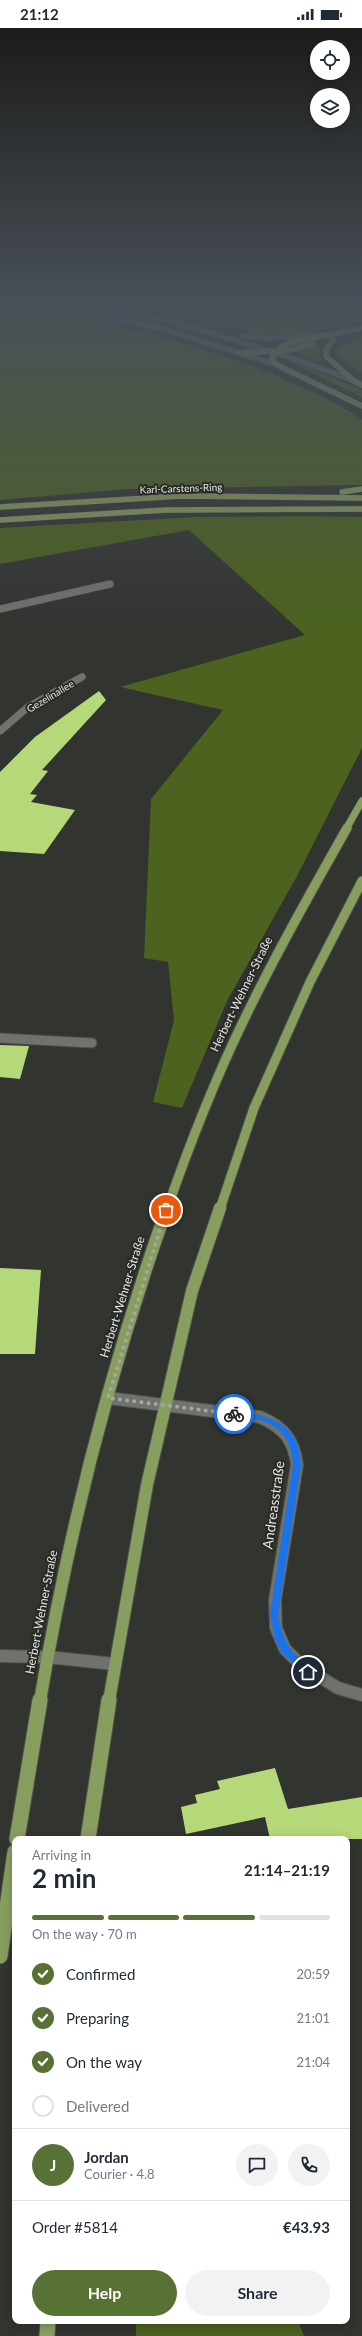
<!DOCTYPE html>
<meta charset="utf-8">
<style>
:root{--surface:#fff;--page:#f2f2f3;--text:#1f2937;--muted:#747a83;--line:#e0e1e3;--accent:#587134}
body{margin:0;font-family:Lato,sans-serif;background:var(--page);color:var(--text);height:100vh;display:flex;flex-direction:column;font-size:15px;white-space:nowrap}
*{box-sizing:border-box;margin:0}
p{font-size:13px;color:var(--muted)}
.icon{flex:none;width:22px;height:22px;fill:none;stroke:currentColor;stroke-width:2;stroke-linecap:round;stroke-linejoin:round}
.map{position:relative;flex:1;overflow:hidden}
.sheet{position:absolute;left:12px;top:1808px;width:338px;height:488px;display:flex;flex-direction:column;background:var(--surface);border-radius:8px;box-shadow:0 2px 10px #0003}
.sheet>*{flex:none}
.buttons{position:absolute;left:310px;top:12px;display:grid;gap:8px}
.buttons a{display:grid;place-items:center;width:40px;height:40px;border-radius:50%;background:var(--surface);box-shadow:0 2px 10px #0003;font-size:20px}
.pin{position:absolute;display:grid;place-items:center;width:34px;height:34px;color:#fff;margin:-17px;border:2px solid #fff;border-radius:50%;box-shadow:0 1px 4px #0007}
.courier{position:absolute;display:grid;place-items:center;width:40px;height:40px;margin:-20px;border:3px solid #1a73e8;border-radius:50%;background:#fff;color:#222;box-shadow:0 1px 5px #0007}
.summary em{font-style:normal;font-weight:700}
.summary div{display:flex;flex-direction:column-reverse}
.summary{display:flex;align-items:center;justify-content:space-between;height:68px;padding:0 20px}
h1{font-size:26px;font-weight:700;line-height:30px}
.bar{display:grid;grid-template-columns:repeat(4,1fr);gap:6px 4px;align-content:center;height:48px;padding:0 20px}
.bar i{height:5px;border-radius:3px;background:var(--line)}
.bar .selected{background:var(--accent)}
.bar p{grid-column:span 4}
.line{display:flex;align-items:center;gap:10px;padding:0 20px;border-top:1px solid var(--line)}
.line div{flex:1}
.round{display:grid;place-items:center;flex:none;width:42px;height:42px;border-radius:21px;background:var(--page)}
ol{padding:0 20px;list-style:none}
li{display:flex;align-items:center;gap:12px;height:44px}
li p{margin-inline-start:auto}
li .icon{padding:4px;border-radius:50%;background:var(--accent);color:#fff;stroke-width:4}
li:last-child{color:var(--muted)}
li i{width:22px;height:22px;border:2px solid var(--line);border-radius:50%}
.cta{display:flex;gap:8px;margin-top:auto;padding:8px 20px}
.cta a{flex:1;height:46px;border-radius:24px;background:var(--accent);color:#fff;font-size:16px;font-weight:700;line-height:46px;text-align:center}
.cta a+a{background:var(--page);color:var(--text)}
.status{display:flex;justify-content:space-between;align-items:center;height:28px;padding:0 20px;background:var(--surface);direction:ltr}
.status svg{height:11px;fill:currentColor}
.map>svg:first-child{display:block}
.green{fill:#4c621e}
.building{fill:#b5d878}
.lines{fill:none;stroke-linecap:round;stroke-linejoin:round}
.service-casing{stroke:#4f514d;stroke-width:11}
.minor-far1-casing{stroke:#4f514d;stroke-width:8}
.minor-casing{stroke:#4f514d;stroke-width:14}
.secondary-casing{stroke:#4f514d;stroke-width:6}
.primary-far4-casing{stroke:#4f514d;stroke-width:6}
.primary-far3-casing{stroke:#4f514d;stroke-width:8}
.primary-far2-casing{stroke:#4f514d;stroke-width:11}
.primary-far1-casing{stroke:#4f514d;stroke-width:14}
.primary-casing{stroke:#4f514d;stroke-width:17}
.service{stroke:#70726d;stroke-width:9}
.minor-far1{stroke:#70726d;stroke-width:7}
.minor{stroke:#70726d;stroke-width:12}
.secondary{stroke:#70726d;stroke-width:5.5}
.primary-far4{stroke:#889e5f;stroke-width:5.5}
.primary-far3{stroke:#889e5f;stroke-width:7}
.primary-far2{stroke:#889e5f;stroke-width:9}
.primary-far1{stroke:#889e5f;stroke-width:12}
.primary{stroke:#889e5f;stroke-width:15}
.route{fill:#1a73e8}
.done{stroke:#a6a8a4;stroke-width:4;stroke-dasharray:0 7.2}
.labels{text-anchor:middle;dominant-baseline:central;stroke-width:4;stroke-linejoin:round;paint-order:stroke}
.far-street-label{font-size:10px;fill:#e5e6e3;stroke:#282a26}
.street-label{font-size:12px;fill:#e5e6e3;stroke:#282a26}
.near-street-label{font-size:14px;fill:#e5e6e3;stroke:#282a26}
</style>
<div class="status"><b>21:12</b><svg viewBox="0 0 49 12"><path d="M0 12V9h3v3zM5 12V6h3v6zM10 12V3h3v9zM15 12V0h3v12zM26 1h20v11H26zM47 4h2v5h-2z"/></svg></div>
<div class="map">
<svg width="362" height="2308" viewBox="0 0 362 2308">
<rect width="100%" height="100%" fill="#323430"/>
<!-- green -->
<g class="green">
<path d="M144,279H362V294L303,305L264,308Z"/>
<path d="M0,280C96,291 192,312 281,350C309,362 337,374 362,392V457L129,461L0,472Z"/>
<path d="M362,309V345L341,332L336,324L341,317Z"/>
<path d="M315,318L321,319L320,326L323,332L319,334L294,324Z"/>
<path d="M287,331L362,362V369L285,332Z"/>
<path d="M303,488L362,489V720L296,850L227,973L182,1080L153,1074L174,992L168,934L144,930L151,771L223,682L120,659L305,607L189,502L0,536V500L195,489Z"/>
<path d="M136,2293H298L304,2308H136Z"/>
</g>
<!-- building -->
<g class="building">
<path d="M99,663L106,672L42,742L48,743L30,766L37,767L31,774L75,782L44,826L0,823V744L35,709Z"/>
<path d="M0,1017L29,1018L20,1051L0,1049Z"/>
<path d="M0,1240L41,1242L35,1326H0Z"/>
<path d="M275,1740L288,1781L362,1769V1811H270L265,1789L186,1806L181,1779L197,1775L195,1767L220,1761L217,1753Z"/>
</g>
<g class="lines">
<defs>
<path id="service" d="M0,1010L92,1015"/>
<g id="minor-far1">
<path d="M0,581L110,556"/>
<path d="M0,703L28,679L82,649"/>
</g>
<g id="minor">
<path d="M108,1370L260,1389C283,1399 294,1411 297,1437L275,1572L276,1600L285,1621L302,1638L338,1660L362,1667"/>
<path d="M0,1628L48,1629L114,1636"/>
</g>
<g id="secondary">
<path d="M34,279L109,289L157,299L275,336"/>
<path d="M105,279C190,296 273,322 354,353"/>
<path d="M243,308L268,310L323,307"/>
</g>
<g id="primary-far4">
<path d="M362,300L289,315L281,319L272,329L275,336L362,378"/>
<path d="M333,312L326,322V328L354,353L362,357"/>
<path d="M240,325L290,322L313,316"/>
<path d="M342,464L362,461"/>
<path d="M0,479L181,468L362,470"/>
<path d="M0,492L166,482L362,481"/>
</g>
<path id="primary-far3" d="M346,801L362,773"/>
<g id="primary-far2">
<path d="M167,1181C189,1118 213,1056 242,996C274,929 311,864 347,800"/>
<path d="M220,1181L254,1080L310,954L362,853"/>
</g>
<g id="primary-far1">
<path d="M40,1673C68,1506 110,1340 167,1180"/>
<path d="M109,1673L147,1457L192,1263L220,1180"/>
</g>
<g id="primary">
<path d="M17,1811L40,1672"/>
<path d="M88,1811L109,1672"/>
<path d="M0,1928L15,1824"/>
<path d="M47,2308L48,2293"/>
</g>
</defs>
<!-- service casing -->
<use href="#service" class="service-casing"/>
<!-- minor-far1 casing -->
<use href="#minor-far1" class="minor-far1-casing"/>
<!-- minor casing -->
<use href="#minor" class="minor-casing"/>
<!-- secondary casing -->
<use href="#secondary" class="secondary-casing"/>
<!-- primary-far4 casing -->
<use href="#primary-far4" class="primary-far4-casing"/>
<!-- primary-far3 casing -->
<use href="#primary-far3" class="primary-far3-casing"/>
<!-- primary-far2 casing -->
<use href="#primary-far2" class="primary-far2-casing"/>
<!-- primary-far1 casing -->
<use href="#primary-far1" class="primary-far1-casing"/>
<!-- primary casing -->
<use href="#primary" class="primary-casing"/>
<!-- service -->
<use href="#service" class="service"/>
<!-- minor-far1 -->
<use href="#minor-far1" class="minor-far1"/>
<!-- minor -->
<use href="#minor" class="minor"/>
<!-- secondary -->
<use href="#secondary" class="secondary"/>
<!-- primary-far4 -->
<use href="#primary-far4" class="primary-far4"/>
<!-- primary-far3 -->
<use href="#primary-far3" class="primary-far3"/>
<!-- primary-far2 -->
<use href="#primary-far2" class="primary-far2"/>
<!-- primary-far1 -->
<use href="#primary-far1" class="primary-far1"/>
<!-- primary -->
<use href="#primary" class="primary"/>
</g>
<!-- sky -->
<linearGradient id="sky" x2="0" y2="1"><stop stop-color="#1c1d1a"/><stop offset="0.46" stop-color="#495059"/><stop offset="1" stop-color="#495059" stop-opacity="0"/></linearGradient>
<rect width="362" height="602" fill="url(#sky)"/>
<!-- route -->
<path class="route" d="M234,1383C271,1388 299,1394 301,1437L278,1587C285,1618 288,1620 311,1641V1646L308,1647L282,1625L275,1611L270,1587L293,1437C292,1415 282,1397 259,1392C250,1390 240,1390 231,1388V1384Z"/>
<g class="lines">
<!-- done -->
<path class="done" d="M166,1182L108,1370L234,1386"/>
</g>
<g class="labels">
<!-- far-street labels -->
<g class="far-street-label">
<text transform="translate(181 460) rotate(-2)">Karl-Carstens-Ring</text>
<text transform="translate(50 668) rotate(-31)">Gezelinallee</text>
</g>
<!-- street labels -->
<g class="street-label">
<text transform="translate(241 966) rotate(-64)">Herbert-Wehner-Straße</text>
<text transform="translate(122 1269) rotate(-73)">Herbert-Wehner-Straße</text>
<text transform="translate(41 1584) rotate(-79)">Herbert-Wehner-Straße</text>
</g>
<!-- near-street labels -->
<g class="near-street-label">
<text transform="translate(273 1477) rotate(-82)">Andreasstraße</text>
</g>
</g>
</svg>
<div class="buttons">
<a><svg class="icon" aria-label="locate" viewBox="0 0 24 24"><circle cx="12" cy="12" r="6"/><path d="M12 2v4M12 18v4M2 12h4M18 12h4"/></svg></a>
<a><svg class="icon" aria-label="layers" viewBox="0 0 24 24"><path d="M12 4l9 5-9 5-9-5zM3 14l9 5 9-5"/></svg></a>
</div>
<div class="pin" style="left:166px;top:1182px;background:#ea580c"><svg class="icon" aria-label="bag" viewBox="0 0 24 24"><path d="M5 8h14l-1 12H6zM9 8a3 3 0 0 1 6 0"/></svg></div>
<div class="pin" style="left:308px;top:1644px;background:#1f2937"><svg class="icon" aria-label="home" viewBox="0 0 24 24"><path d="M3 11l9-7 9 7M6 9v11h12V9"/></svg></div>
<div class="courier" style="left:234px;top:1386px"><svg class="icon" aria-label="bike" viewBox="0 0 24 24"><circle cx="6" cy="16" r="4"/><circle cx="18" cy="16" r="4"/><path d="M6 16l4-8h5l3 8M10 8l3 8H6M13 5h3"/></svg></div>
<section class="sheet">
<div class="summary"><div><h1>2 min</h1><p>Arriving in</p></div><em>21:14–21:19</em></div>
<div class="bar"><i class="selected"></i><i class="selected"></i><i class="selected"></i><i></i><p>On the way · 70 m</p></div>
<ol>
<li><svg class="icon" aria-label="check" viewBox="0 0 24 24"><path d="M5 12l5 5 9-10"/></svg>Confirmed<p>20:59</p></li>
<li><svg class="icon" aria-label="check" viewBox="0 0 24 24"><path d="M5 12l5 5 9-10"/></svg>Preparing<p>21:01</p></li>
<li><svg class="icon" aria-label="check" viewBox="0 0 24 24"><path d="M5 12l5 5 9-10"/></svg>On the way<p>21:04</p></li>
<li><i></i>Delivered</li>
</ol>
<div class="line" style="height:72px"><b class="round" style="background:var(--accent);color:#fff">J</b><div><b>Jordan</b><p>Courier · 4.8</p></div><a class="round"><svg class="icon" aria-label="chat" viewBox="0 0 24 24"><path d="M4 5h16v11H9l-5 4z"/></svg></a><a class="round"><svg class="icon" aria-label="phone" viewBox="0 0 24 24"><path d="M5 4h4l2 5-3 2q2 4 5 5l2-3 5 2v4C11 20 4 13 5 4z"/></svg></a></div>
<div class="line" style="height:52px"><div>Order #5814</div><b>€43.93</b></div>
<div class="cta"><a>Help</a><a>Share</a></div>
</section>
</div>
